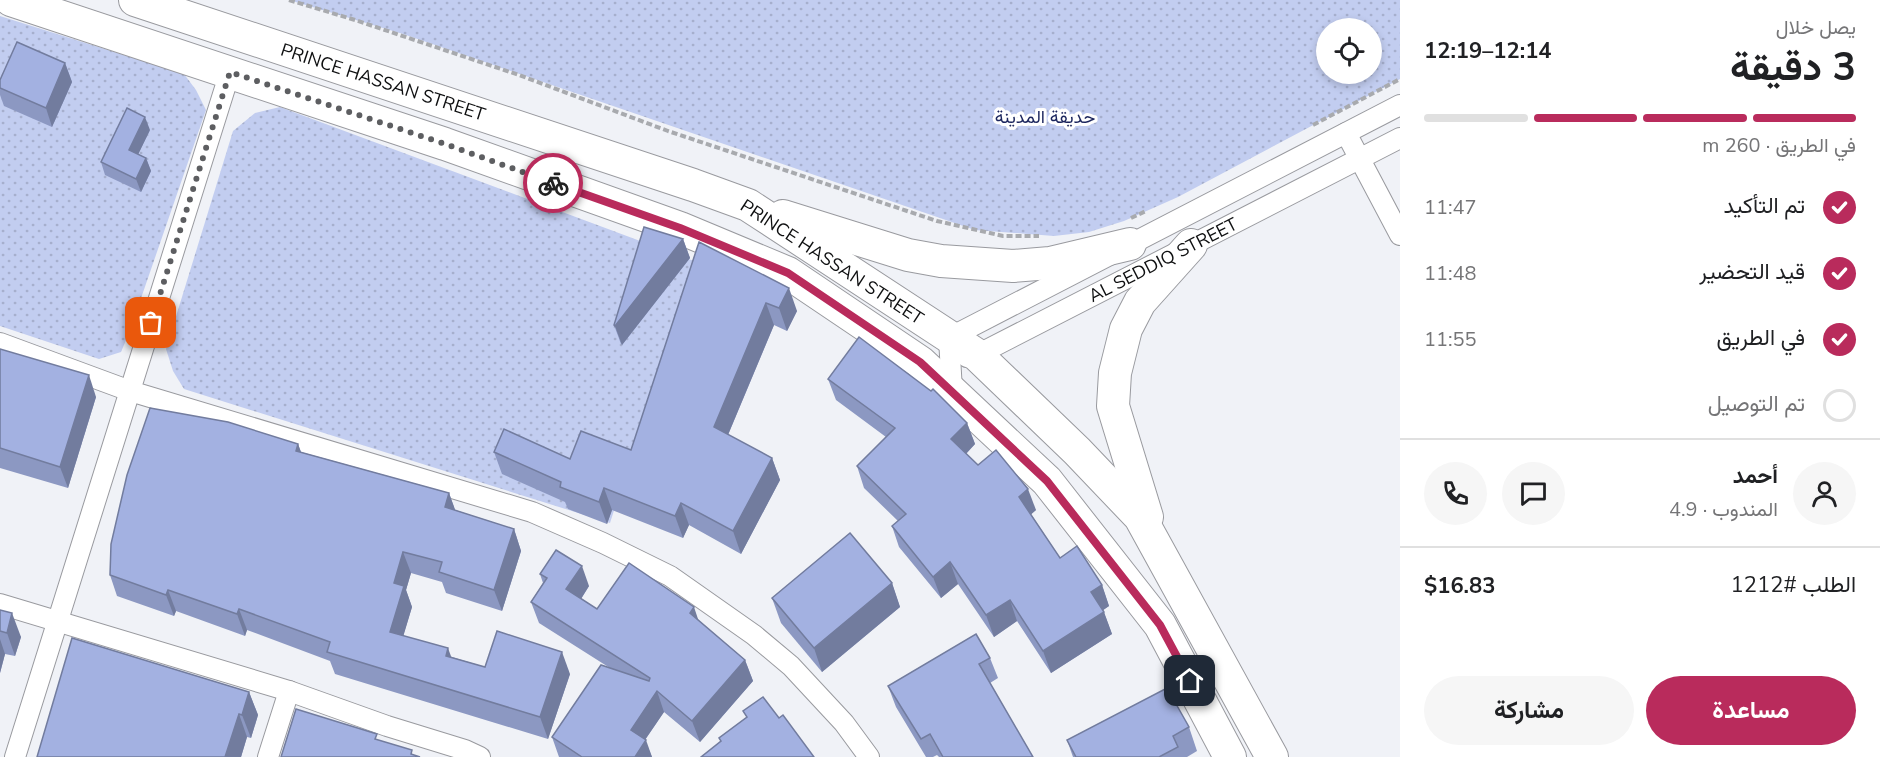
<!DOCTYPE html>
<html lang="ar">
<meta charset="utf-8">
<style>
:root{--surface:#fff;--page:#f6f6f6;--text:#202124;--muted:#757577;--line:#e0e0e0;--accent:#b92b5c}
body{margin:0;font-family:"Nunito Sans",Vazirmatn,sans-serif;background:var(--page);color:var(--text);direction:rtl;height:100vh;display:flex;flex-direction:column;font-size:22px;white-space:nowrap}
*{box-sizing:border-box;margin:0}
p{font-size:20px;color:var(--muted)}
.icon{flex:none;width:33px;height:33px;fill:none;stroke:currentColor;stroke-width:2;stroke-linecap:round;stroke-linejoin:round}
.map{position:relative;flex:1;overflow:hidden;direction:ltr}
.panel{display:flex;flex-direction:column;background:var(--surface);width:480px}
.panel>*{flex:none}
.tools{position:absolute;left:1316px;top:18px;display:grid;gap:12px}
.tools a{display:grid;place-items:center;width:66px;height:66px;border-radius:50%;background:var(--surface);box-shadow:0 3px 9px #0003;font-size:30px}
.pin{position:absolute;display:grid;place-items:center;width:51px;height:51px;color:#fff;margin:-26px;border-radius:12px;box-shadow:0 3px 9px #0006}
.courier{position:absolute;display:grid;place-items:center;width:60px;height:60px;margin:-30px;border:4px solid #b92b5c;border-radius:50%;background:#fff;color:#222;box-shadow:0 2px 8px #0007}
.head em{font-style:normal;font-weight:700}
.head div{display:flex;flex-direction:column-reverse}
.head{display:flex;align-items:center;justify-content:space-between;height:102px;padding:0 24px}
h1{font-size:39px;font-weight:700;line-height:45px}
.bar{display:grid;grid-template-columns:repeat(4,1fr);gap:9px 6px;align-content:center;height:72px;padding:0 24px}
.bar i{height:8px;border-radius:4px;background:var(--line)}
.bar .active{background:var(--accent)}
.bar p{grid-column:span 4}
.line{display:flex;align-items:center;gap:15px;padding:0 24px;border-top:2px solid var(--line)}
.line div{flex:1}
.round{display:grid;place-items:center;flex:none;width:63px;height:63px;border-radius:32px;background:var(--page)}
ol{padding:0 24px;list-style:none}
li{display:flex;align-items:center;gap:18px;height:66px}
li p{margin-inline-start:auto}
li .icon{padding:6px;border-radius:50%;background:var(--accent);color:#fff;stroke-width:4}
li:last-child{color:var(--muted)}
li i{width:33px;height:33px;border:3px solid var(--line);border-radius:50%}
.action{display:flex;gap:12px;margin-top:auto;padding:12px 24px}
.action a{flex:1;height:69px;border-radius:36px;background:var(--accent);color:#fff;font-size:24px;font-weight:700;line-height:69px;text-align:center}
.action a+a{background:var(--page);color:var(--text)}
main{display:flex;flex:1;min-height:0}
.map>svg:first-child{display:block}
.park{fill:url(#park-dots);fill-rule:evenodd}
.lines{fill:none;stroke-linecap:round;stroke-linejoin:round}
.street-casing{stroke:#999a9f;stroke-width:22}
.primary-casing{stroke:#999a9f;stroke-width:34}
.path{stroke:#a8aaae;stroke-width:4;stroke-dasharray:6 3;stroke-linecap:butt}
.street{stroke:#fff;stroke-width:20}
.primary{stroke:#fff;stroke-width:32}
.wall{fill:#8c98c2}
.shaded-wall{fill:#727c9e}
.building{fill:#a3b1e1;stroke:#727c9e;stroke-width:1.5}
.done{stroke:#5d5e61;stroke-width:6;stroke-dasharray:0 10.8}
.route{stroke:#b92b5c;stroke-width:8}
.labels{text-anchor:middle;dominant-baseline:central;stroke-width:6;stroke-linejoin:round;paint-order:stroke}
.street-label{font-size:18px;fill:#0e0f10;stroke:#fff}
.park-label{font-size:18px;fill:#1b255d;stroke:#fff}
</style>
<main>
<section class="panel">
<div class="head"><div><h1>3 دقيقة</h1><p>يصل خلال</p></div><em>12:14–12:19</em></div>
<div class="bar"><i class="active"></i><i class="active"></i><i class="active"></i><i></i><p>في الطريق · 260 m</p></div>
<ol>
<li><svg class="icon" aria-label="check" viewBox="0 0 24 24"><path d="M5 12l5 5 9-10"/></svg>تم التأكيد<p>11:47</p></li>
<li><svg class="icon" aria-label="check" viewBox="0 0 24 24"><path d="M5 12l5 5 9-10"/></svg>قيد التحضير<p>11:48</p></li>
<li><svg class="icon" aria-label="check" viewBox="0 0 24 24"><path d="M5 12l5 5 9-10"/></svg>في الطريق<p>11:55</p></li>
<li><i></i>تم التوصيل</li>
</ol>
<div class="line" style="height:108px"><a class="round"><svg class="icon" aria-label="person" viewBox="0 0 24 24"><circle cx="12" cy="8" r="4"/><path d="M4 21q1-7 8-7t8 7"/></svg></a><div><b>أحمد</b><p>المندوب · 4.9</p></div><a class="round"><svg class="icon" aria-label="chat" viewBox="0 0 24 24"><path d="M4 5h16v11H9l-5 4z"/></svg></a><a class="round"><svg class="icon" aria-label="phone" viewBox="0 0 24 24"><path d="M5 4h4l2 5-3 2q2 4 5 5l2-3 5 2v4C11 20 4 13 5 4z"/></svg></a></div>
<div class="line" style="height:78px"><div>الطلب #1212</div><b>$16.83</b></div>
<div class="action"><a>مساعدة</a><a>مشاركة</a></div>
</section>
<div class="map">
<svg width="1400" height="757" viewBox="0 0 1400 757">
<defs>
<pattern id="park-dots" width="8" height="8" patternUnits="userSpaceOnUse" patternTransform="scale(1.5)"><rect width="8" height="8" fill="#c2cdf0"/><path d="M2 2h.1M6 6h.1" fill="none" stroke="#a6afcd" stroke-width="1.8" stroke-linecap="round"/></pattern>
</defs>
<rect width="100%" height="100%" fill="#f0f2f7"/>
<!-- park -->
<g class="park">
<path d="M289,0H1400V79L1178,197L1124,221L1089,232L1054,236L975,230L403,34ZM1371,28V74H1326V28Z"/>
<path d="M0,16L184,74L196,90L206,110L129,333L121,352L99,359L0,326Z"/>
<path d="M280,107L694,261L610,523L184,389L173,371L166,349L233,131L255,113Z"/>
</g>
<g class="lines">
<defs>
<g id="street">
<path d="M1346,133L1400,235"/>
<path d="M0,343L130,391L532,512L603,543L670,576L754,635L791,666L844,723L869,757"/>
<path d="M967,357L977,355L1400,138"/>
<path d="M952,391L949,338L1400,105"/>
<path d="M0,604L289,691L387,726L465,750L480,757"/>
<path d="M15,757L230,72"/>
<path d="M268,757L289,691"/>
</g>
<g id="primary">
<path d="M11,0L445,144L680,228L788,273L920,362L1047,481L1160,625L1230,757"/>
<path d="M135,0L693,185L748,205L977,355L1077,451L1140,517L1272,757"/>
<path d="M783,216L908,255L941,261L1013,266L1050,263L1130,244"/>
<path d="M1147,517L1113,406L1115,373L1126,329L1140,302L1191,245"/>
</g>
</defs>
<!-- street casing -->
<use href="#street" class="street-casing"/>
<!-- primary casing -->
<use href="#primary" class="primary-casing"/>
<!-- path -->
<g class="path">
<path d="M289,0L355,20L519,75L668,131L937,221L1003,236H1039"/>
<path d="M1313,125L1400,79"/>
<path d="M1131,218L1146,211"/>
</g>
<!-- street -->
<use href="#street" class="street"/>
<!-- primary -->
<use href="#primary" class="primary"/>
</g>
<!-- wall -->
<g class="wall">
<path d="M65,63L72,82L52,127L4,106L0,95V80Z"/>
<path d="M150,130L138,154L146,158L151,171L141,192L105,175L101,162Z"/>
<path d="M683,239L690,258L622,345L621,344L614,325Z"/>
<path d="M699,242L797,311L787,331L774,325L728,435L772,458L780,480L741,554L689,525L683,538L612,510L607,524L568,509L565,502L502,474L494,452L570,459L631,450Z"/>
<path d="M0,349L96,397L68,488L0,468Z"/>
<path d="M828,379L967,423L975,444L966,454L978,465L1036,510L1031,514L1060,558L1102,585L1109,606L1103,610L1112,634L1051,673L1017,621L994,637L958,584L941,598L899,547L892,526L898,521L864,488L857,466L886,437L836,400Z"/>
<path d="M298,444L301,452L449,493L455,510L514,529L521,551L502,611L446,593L442,582L411,573L406,590L412,607L403,636L452,657L485,667L570,674L548,739L335,674L330,661L247,630L245,636L176,611L174,616L117,596L110,575Z"/>
<path d="M540,574L589,586L581,599L597,609L698,620L745,660L753,681L700,742L664,712L645,740L652,757H559L552,737L610,668L539,623L531,602L543,583Z"/>
<path d="M892,583L900,607L822,672L781,623L772,598Z"/>
<path d="M0,610L21,637L15,656L5,654L0,673Z"/>
<path d="M990,658L998,678L990,683L1033,757H939L937,755L933,757H926L896,707L888,686Z"/>
<path d="M249,692L258,715L251,738L247,737L241,757H37Z"/>
<path d="M1189,727L1197,751L1187,757H1073L1067,740Z"/>
</g>
<!-- shaded-wall -->
<g class="shaded-wall">
<path d="M65,63L72,82L52,127L46,108Z"/>
<path d="M145,117L150,130L134,163L129,150Z"/>
<path d="M146,158L151,171L141,192L136,179Z"/>
<path d="M683,239L690,258L622,345L615,326Z"/>
<path d="M789,288L797,311L787,331L779,308Z"/>
<path d="M766,303L774,325L722,449L714,427Z"/>
<path d="M89,375L96,397L68,488L60,467Z"/>
<path d="M967,423L975,444L959,461L951,439Z"/>
<path d="M298,444L306,466L296,451Z"/>
<path d="M772,458L780,480L741,554L733,531Z"/>
<path d="M604,488L612,510L607,524L599,502Z"/>
<path d="M1028,489L1036,510L1027,518L1019,497Z"/>
<path d="M449,493L457,515L445,507Z"/>
<path d="M681,503L689,525L683,538L675,516Z"/>
<path d="M514,529L521,551L502,611L494,590Z"/>
<path d="M403,552L411,573L406,590L412,607L398,654L390,632L394,583Z"/>
<path d="M950,562L958,584L941,598L933,577Z"/>
<path d="M582,566L589,586L574,610L566,589Z"/>
<path d="M892,583L900,607L822,672L814,648Z"/>
<path d="M1102,585L1109,606L1099,613L1091,592Z"/>
<path d="M168,590L176,611L174,616L166,595Z"/>
<path d="M1010,600L1017,621L994,637L986,615Z"/>
<path d="M694,607L701,628L690,613Z"/>
<path d="M239,609L247,630L245,636L237,614Z"/>
<path d="M1104,612L1112,634L1051,673L1043,651Z"/>
<path d="M12,613L21,637L15,656L7,633Z"/>
<path d="M0,639L5,654L0,673Z"/>
<path d="M448,648L456,670L446,656Z"/>
<path d="M562,652L570,674L548,739L540,717Z"/>
<path d="M745,660L753,681L700,742L692,721Z"/>
<path d="M657,691L664,712L638,750L631,730Z"/>
<path d="M249,692L258,715L251,738L242,715Z"/>
<path d="M239,714L247,737L241,757H225Z"/>
<path d="M646,740L652,757H635Z"/>
</g>
<!-- building -->
<g class="building">
<path d="M17,42L65,63L46,108L0,88V80Z"/>
<path d="M127,108L145,117L129,150L146,158L136,179L101,162Z"/>
<path d="M644,227L683,239L615,326L614,325Z"/>
<path d="M699,242L789,288L779,308L766,303L714,427L772,458L733,531L681,503L675,516L604,488L599,502L560,487L561,482L494,452L504,429L570,459L581,431L631,450Z"/>
<path d="M859,337L931,391L933,389L967,423L951,439L978,465L996,450L1028,489L1019,497L1060,558L1077,546L1102,585L1091,592L1104,612L1043,651L1010,600L986,615L950,562L933,577L892,526L906,514L857,466L895,428L828,379Z"/>
<path d="M0,349L89,375L60,467L0,448Z"/>
<path d="M150,408L228,422L298,444L296,451L449,493L445,507L514,529L494,590L439,572L442,562L403,552L394,583L404,586L390,632L448,648L446,656L485,667L497,631L562,652L540,717L327,652L330,642L239,609L237,614L168,590L166,595L110,575L111,544L127,475Z"/>
<path d="M850,533L892,583L814,648L772,598Z"/>
<path d="M556,550L582,566L566,589L597,609L629,563L694,607L690,613L745,660L692,721L657,691L631,730L646,740L635,757H582L552,737L601,665L649,681L650,678L531,602L547,578L540,574Z"/>
<path d="M0,610L12,613L7,633L0,631Z"/>
<path d="M976,634L990,658L979,664L1033,757H943L930,734L921,739L888,686Z"/>
<path d="M72,638L249,692L242,715L239,714L225,757H37Z"/>
<path d="M1167,688L1189,727L1173,736L1178,747L1159,757H1076L1067,740Z"/>
<path d="M763,697L779,718L783,715L814,757H701L721,741L719,738L747,717L743,711Z"/>
<path d="M296,709L377,734L375,739L412,750L411,754L420,757H281Z"/>
</g>
<g class="lines">
<!-- done -->
<path class="done" d="M151,323L230,72L445,144L553,183"/>
<!-- route -->
<path class="route" d="M553,183L680,228L788,273L920,362L1047,481L1160,625L1190,681"/>
</g>
<g class="labels">
<!-- street labels -->
<g class="street-label">
<text transform="translate(383 82) rotate(18)">PRINCE HASSAN STREET</text>
<text transform="translate(1163 260) rotate(-27)">AL SEDDIQ STREET</text>
<text transform="translate(832 262) rotate(33)">PRINCE HASSAN STREET</text>
</g>
<!-- park labels -->
<g class="park-label">
<text x="1045" y="117">حديقة المدينة</text>
</g>
</g>
</svg>
<div class="tools">
<a><svg class="icon" aria-label="locate" viewBox="0 0 24 24"><circle cx="12" cy="12" r="6"/><path d="M12 2v4M12 18v4M2 12h4M18 12h4"/></svg></a>
</div>
<div class="pin" style="left:151px;top:323px;background:#ea580c"><svg class="icon" aria-label="bag" viewBox="0 0 24 24"><path d="M5 8h14l-1 12H6zM9 8a3 3 0 0 1 6 0"/></svg></div>
<div class="pin" style="left:1190px;top:681px;background:#1f2937"><svg class="icon" aria-label="home" viewBox="0 0 24 24"><path d="M3 11l9-7 9 7M6 9v11h12V9"/></svg></div>
<div class="courier" style="left:553px;top:183px"><svg class="icon" aria-label="bike" viewBox="0 0 24 24"><circle cx="6" cy="16" r="4"/><circle cx="18" cy="16" r="4"/><path d="M6 16l4-8h5l3 8M10 8l3 8H6M13 5h3"/></svg></div>
</div>
</main>
